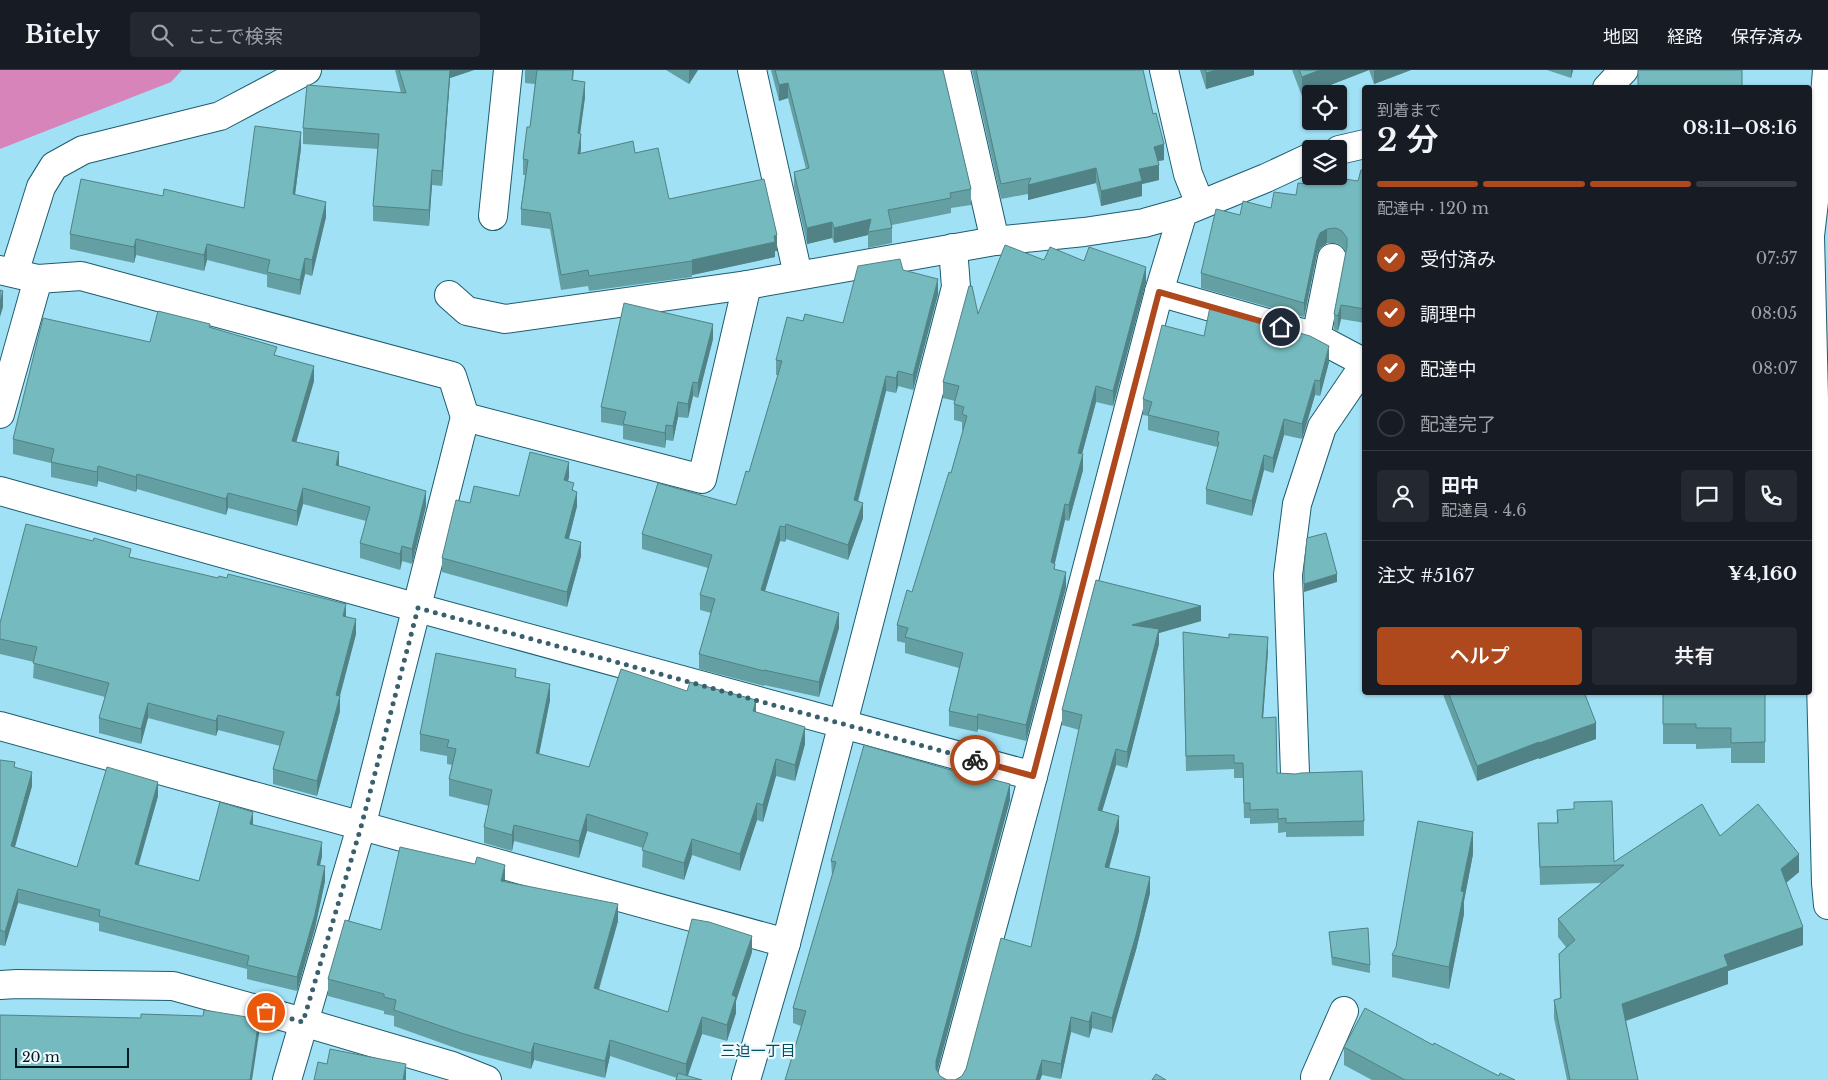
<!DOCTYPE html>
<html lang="ja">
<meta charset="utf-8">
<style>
:root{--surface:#171b24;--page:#242831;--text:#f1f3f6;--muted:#9ea1a6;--line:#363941;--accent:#ae481d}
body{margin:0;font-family:"Libre Baskerville","Noto Sans JP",serif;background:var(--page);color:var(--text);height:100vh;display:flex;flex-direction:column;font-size:19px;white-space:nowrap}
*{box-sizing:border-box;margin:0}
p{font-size:16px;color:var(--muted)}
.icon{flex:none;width:28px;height:28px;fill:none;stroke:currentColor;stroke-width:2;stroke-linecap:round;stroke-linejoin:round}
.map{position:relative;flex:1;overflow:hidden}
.sheet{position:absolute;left:1362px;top:15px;width:450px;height:610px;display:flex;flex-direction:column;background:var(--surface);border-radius:5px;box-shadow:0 1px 4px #0004}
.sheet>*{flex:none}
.controls{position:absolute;left:1302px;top:15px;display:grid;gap:10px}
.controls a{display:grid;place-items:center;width:45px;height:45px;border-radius:5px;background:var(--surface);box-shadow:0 1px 4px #0004;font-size:25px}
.scale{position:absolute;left:15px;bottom:12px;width:114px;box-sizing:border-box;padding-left:5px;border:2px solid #021b23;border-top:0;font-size:14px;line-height:18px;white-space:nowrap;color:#021b23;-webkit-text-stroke:4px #ecf9fd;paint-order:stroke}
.pin{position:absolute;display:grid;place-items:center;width:42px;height:42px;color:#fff;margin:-21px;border:2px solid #fff;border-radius:50%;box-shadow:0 1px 5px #0007}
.courier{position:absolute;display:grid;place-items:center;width:50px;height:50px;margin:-25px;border:4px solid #ae481d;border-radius:50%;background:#fff;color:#222;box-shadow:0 1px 6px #0007}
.headline em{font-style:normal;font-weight:600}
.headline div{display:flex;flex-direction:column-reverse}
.headline{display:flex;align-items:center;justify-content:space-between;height:85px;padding:0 15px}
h1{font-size:32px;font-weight:600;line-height:38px}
.bar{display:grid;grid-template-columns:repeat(4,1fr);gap:8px 5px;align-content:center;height:60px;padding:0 15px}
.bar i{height:6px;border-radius:4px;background:var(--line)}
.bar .selected{background:var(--accent)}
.bar p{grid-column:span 4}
.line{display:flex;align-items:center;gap:12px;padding:0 15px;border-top:1px solid var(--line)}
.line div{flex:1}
.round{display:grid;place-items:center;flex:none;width:52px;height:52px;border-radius:5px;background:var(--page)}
ol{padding:0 15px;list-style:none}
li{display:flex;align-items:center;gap:15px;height:55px}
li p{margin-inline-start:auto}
li .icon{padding:5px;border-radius:50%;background:var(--accent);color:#fff;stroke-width:4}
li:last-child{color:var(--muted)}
li i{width:28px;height:28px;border:2px solid var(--line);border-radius:50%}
.cta{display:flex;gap:10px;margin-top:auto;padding:10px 15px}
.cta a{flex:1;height:58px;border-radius:5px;background:var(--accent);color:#fff;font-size:20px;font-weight:600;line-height:58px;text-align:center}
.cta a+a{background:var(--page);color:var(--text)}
header{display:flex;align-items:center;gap:30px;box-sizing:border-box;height:70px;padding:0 25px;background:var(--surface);border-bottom:1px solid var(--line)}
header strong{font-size:24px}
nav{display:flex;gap:28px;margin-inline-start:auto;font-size:18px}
.search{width:350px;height:45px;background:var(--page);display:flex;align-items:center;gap:12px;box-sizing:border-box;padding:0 18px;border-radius:5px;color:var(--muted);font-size:19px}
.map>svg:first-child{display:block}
.green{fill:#d684ba}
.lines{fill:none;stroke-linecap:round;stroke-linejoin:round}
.minor-casing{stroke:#1c5d70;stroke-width:30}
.minor{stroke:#fff;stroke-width:28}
.wall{fill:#64a0a3}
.shaded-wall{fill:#518285}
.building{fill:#74babe;stroke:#518285}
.done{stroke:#3a606d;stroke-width:5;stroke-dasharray:0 9}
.route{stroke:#ae481d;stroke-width:6}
.labels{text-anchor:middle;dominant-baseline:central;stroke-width:4.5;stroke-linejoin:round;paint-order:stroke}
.neighbourhood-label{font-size:15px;fill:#014c5f;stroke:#ecf9fd}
</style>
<header>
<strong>Bitely</strong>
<div class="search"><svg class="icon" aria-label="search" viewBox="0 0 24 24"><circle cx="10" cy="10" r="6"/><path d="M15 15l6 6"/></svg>ここで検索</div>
<nav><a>地図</a><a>経路</a><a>保存済み</a></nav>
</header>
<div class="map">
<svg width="1828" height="1010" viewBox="0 0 1828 1010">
<rect width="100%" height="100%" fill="#a1e1f6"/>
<!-- green -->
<path class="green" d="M0,0H182L171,12L0,79Z"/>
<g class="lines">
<defs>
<g id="minor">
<path d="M752,0L798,205"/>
<path d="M956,0L995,171"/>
<path d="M1164,0L1188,104L1200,134"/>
<path d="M1827,0L1822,63L1810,166L1826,813L1828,835"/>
<path d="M1607,18L1624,0"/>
<path d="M1339,80L1365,74"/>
<path d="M493,146L508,0"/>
<path d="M0,200L38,209L81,206L452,306L465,347L361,757L287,1010"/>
<path d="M14,203L41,117L54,96L83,80L220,46L307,0"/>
<path d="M1159,222L1316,267L1365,293"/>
<path d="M449,225L467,241L505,249L747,215L995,171L1084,162L1144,153L1183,142"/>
<path d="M1316,267L1332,188"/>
<path d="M0,344L38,209"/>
<path d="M465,347L702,409L747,215"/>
<path d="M0,421L418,538L1033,706"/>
<path d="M0,656L786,873"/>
<path d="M1295,703L1288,505L1297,434L1322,357L1365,294"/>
<path d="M0,915L17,914L173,916L303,952L452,996L487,1010"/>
<path d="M1315,1007L1344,941"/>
<path d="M746,1010L786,873L956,217L953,178"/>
<path d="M951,1010L1033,706L1159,222L1183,142L1266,108L1311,87"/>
</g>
</defs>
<!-- minor casing -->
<use href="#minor" class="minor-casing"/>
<!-- minor -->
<use href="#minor" class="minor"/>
</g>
<!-- wall -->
<g class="wall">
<path d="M395,0H474L450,8L442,116L432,115L429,156L373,151V136L378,79L303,74V58L401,23Z"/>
<path d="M525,0H574L573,10L585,27L580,63L581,79L580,84L635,83L669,129L777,181H775V187L692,205V207L589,221L588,216L561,220L550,159L521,155V139L525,105H523V89L530,57L535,14L525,13Z"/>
<path d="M666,0H698L689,14Z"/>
<path d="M771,0H943L971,119V135L951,138V143L892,155V173L868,178V165L834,173L832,168L807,174L794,117V102L806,99L788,28L779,31Z"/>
<path d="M972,0H1143L1164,90L1158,91L1159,110L1142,114V126L1101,136L1096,113L1028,130V124L1001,129Z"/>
<path d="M1200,0H1254V5L1206,19Z"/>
<path d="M1292,0H1411L1374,14L1369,0L1302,26Z"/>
<path d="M1547,0H1573L1571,8Z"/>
<path d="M301,78L295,125L326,147L312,206L305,204L300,225L267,217V205L207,190L204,201L136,185L134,193L70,179V164L163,126L244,138Z"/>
<path d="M1365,100V253L1341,249L1338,261L1334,259V244L1346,182L1342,176L1336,173H1327L1320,178L1317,184L1304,247L1201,218V203L1240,145L1271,138L1296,125L1308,114L1358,111Z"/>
<path d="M1044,190L1084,191L1146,212L1113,336L1096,332L1082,384L1083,400L1069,451L1065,450L1055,493V499L1066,517L1026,671L978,659L977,662L949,656V641L959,598L905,583V573L897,571V555L912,522L951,403L963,360H962V352L954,350V334L955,331L943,328V312L978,244Z"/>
<path d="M903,200L938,224L913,320L898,316L896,323L886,321L858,432L863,448L848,490L786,469L785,472L780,471L765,521L839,558L819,627L764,615V616L699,599V584L711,543L700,540V525L708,498L642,479V464L736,435L749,402L778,305H776V290L803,251L843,253Z"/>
<path d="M210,257L277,286L314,311L296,372L339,396L426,436L412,494L402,491L400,500L360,488V473L366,451L303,434L297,456L228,438L226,445L137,419L136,422L98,411L97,417L51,407V393L13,384V369L150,272Z"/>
<path d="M1204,266L1329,292L1320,326L1315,325L1302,369L1284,365L1273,403L1264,400L1252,446L1206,434V419L1217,380V377L1148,360V346L1143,345V329Z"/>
<path d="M713,269L698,328L693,326L688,348L678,347L673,371L666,370L665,378L623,369V356L601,352V337Z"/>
<path d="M569,407L568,411L574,421L577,436L569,469L581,486L567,537L442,502V488L470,433L519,426Z"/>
<path d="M131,487L346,546L356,564L340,626V641L317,726L273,714V699L280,676L218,660L216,666L148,648L141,674L99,663V648L105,627L33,608L34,592L0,584V553Z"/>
<path d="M1096,510L1201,551L1159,563V574L1127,698L1116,695L1102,741L1119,761L1109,798L1150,823L1136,880L1112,963L1092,958L1089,968L1071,962L1061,1009L1042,1005L1040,1010H785L801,956L793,953V938L832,806L831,791L1010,730L937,1001L940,1006L947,1010H955L962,1006L1031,877L1079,660L1062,655V640Z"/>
<path d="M1183,577L1268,581L1263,648L1277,703L1364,751V766L1286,767V762L1278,763V753L1250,754V748H1244L1243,708H1234V699L1186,701Z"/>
<path d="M516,607L550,630L539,684L589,697L687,621L756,642L805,674L795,711L776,706L763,752L757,750L740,801L692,785L684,810L642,797L643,778L587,761L579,788L514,771L512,781L484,773V757L489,736L449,726V709L452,695L447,694V686L420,681V664Z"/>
<path d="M1442,622H1584L1596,669L1539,689V688L1477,711Z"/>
<path d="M1663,622H1765V693H1731V678L1696,679V674H1663Z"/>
<path d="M0,690L15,698L32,716L15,777L77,797L158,726L138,795L199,811L253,755L322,786L320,795L325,811L315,858L297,921L247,909V899L99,861V853L18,833L5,876L0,875Z"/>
<path d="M1557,740L1614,792L1720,766L1799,802L1786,813L1803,875L1728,901V914L1626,951L1638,1010H1567L1554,948V930L1560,929L1559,902V884L1566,877L1558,867V849L1601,813L1540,815L1538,753H1557Z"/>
<path d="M1473,784L1464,831V844L1449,919L1392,907V885Z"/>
<path d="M475,794L505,812L618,851L599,920L668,942L752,882L736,931V943L727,971L702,964L688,1006L677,1008L610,986L605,1008L534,990L531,999L461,980L394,956V946L384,944V941L328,926V909L381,860Z"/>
<path d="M1329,862L1370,895V903L1332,895Z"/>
<path d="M1433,975L1499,1006L1515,1010H1372L1344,995V977Z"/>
</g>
<!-- shaded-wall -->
<g class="shaded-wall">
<path d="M450,0H474L450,8L442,116V101Z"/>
<path d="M689,0H698L689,14Z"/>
<path d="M1217,0H1254V5L1206,19V3Z"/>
<path d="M1320,0H1369L1302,26V7Z"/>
<path d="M1374,0H1411L1374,14Z"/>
<path d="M1571,0H1573L1571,8Z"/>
<path d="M585,12V27L578,79V63Z"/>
<path d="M788,13V28L779,31V15Z"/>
<path d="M301,62V78L293,140V124Z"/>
<path d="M581,64V79L578,100V84Z"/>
<path d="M1164,74V90L1154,92V77Z"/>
<path d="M1159,95V110L1142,114V126L1101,136V121L1139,99Z"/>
<path d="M1096,98V113L1028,130V115Z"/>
<path d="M432,100V115L429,156V140Z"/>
<path d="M326,132V147L312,206V190Z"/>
<path d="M871,149L868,165L834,173V158Z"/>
<path d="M832,152V168L807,174V158Z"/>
<path d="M1327,159V173L1320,178L1317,184L1304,247V233L1317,170L1320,163Z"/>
<path d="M777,165V181H775V187L692,205V190Z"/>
<path d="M136,169V185L134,193V177Z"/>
<path d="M207,174V190L204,201V185Z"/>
<path d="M305,188V204L300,225V210Z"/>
<path d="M1146,197V212L1113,336V321Z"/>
<path d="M938,209V224L913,320V305Z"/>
<path d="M3,221V237L0,247V232Z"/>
<path d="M1341,235V249L1338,261V246Z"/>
<path d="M713,254V269L698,328V313Z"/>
<path d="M1329,276V292L1320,326V311Z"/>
<path d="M314,296V311L292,387V371Z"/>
<path d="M898,301V316L896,323V308Z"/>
<path d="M886,306V321L854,445V430Z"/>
<path d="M1315,310V325L1302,369V354Z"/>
<path d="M693,312V326L688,348V334Z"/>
<path d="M1096,316V332L1078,399V383Z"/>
<path d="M678,332V347L673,371V356Z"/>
<path d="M1284,349V365L1273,403V388Z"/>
<path d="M666,355V370L665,378V363Z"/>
<path d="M339,382V397L336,395Z"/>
<path d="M1083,384V400L1069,451V435Z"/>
<path d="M1264,385V400L1252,446V431Z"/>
<path d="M569,392V407L564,425V410Z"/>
<path d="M98,396V411L97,417V402Z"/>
<path d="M137,404V419L136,422V407Z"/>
<path d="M303,418V434L297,456V441Z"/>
<path d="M426,421V436L412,494V479Z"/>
<path d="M577,422V436L565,483V468Z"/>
<path d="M228,423V438L226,445V429Z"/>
<path d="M863,433V448L848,490V475Z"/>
<path d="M1065,434V450L1051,508V492Z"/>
<path d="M786,454V469L785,472V457Z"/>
<path d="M780,456V471L761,534V520Z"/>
<path d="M581,472V486L567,537V522Z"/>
<path d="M402,476V491L400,500V484Z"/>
<path d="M1066,502V517L1026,671V655Z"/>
<path d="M1337,504V512L1304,522V514Z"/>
<path d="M346,534V549L343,546Z"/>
<path d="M1201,536V551L1159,563V574L1127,698L1132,555Z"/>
<path d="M839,543V558L819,627V612Z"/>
<path d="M356,549V564L336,640V625Z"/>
<path d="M1268,567V581L1262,662V648Z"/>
<path d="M550,614V630L536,699V683Z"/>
<path d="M340,626V641L317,726V711Z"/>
<path d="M756,630V647L753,641Z"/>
<path d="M148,633V648L141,674V659Z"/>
<path d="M978,644V659L977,662V647Z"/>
<path d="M218,645V660L216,666V651Z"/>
<path d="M1596,653V669L1539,689V673Z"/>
<path d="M805,657V674L795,711V695Z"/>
<path d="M1539,672V688L1477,711V696Z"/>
<path d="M1116,679V695L1098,755V740Z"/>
<path d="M776,689V706L763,752V735Z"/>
<path d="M32,702V716L11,790V776Z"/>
<path d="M158,712V726L135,808V794Z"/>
<path d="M1010,714V730L936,1006V991Z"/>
<path d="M757,733V750L740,801V784Z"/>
<path d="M253,742V756L250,754Z"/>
<path d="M587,744V761L579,788V771Z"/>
<path d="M1119,746V761L1105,812V797Z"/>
<path d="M514,755V771L512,781V765Z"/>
<path d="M1473,762V784L1464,831V844L1449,919V897L1461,821Z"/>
<path d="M692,769V785L684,810V793Z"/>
<path d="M322,772V786L317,809V795Z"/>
<path d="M1799,784V802L1781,817V799Z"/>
<path d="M505,795V812L501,811Z"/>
<path d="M325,796V811L315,858L297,921V907Z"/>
<path d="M1150,807V823L1136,880L1112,963V948Z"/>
<path d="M18,819V833L5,876V862Z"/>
<path d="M618,834V851L594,935V918Z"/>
<path d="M1803,857V875L1728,901V914L1622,952V934L1724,885Z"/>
<path d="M752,866V882L736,931V943L727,971V955L732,925Z"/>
<path d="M1092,942V958L1089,968V952Z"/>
<path d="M702,947V964L686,1010V994Z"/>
<path d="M1071,947V962L1061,1009V994Z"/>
<path d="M259,949V964L252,1010H250Z"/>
<path d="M610,970V986L605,1008V991Z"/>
<path d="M534,973V990L531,999V983Z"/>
<path d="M1042,990V1005L1040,1010H1036Z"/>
<path d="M406,994V1010H403Z"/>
</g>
<!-- building -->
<g class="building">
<path d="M399,0H450L442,101L432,100L429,140L373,136L379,64L303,58L307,15L406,23Z"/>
<path d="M537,0H573L572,10L585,12L578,63L581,64L578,84L633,71L635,83L658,78L669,129L764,109L777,165L774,166L775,172L692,190V191L589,206L588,200L561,205L550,143L521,139L528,90L523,89L527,57H530Z"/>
<path d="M775,0H943L971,119L950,123L951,128L888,140L892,158L868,162L871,149L834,158L832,152L807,158L794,102L809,98L788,13L779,15Z"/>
<path d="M976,0H1143L1153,44L1156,43L1164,74L1154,77L1159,95L1139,99L1142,111L1101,121L1096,98L1028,115L1031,108L1001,114Z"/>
<path d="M1205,0H1217L1206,3Z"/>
<path d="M1299,0H1320L1302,7Z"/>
<rect x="1638" y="0" width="104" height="18"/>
<path d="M255,56L301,62L293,124L326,132L312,190L305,188L300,210L267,202L270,190L207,174L204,185L136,169L134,177L70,164L81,109L163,126L164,119L244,138Z"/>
<path d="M1361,100H1365V239L1341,235L1338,246L1334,244L1347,176V168L1342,161L1336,158L1327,159L1320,163L1317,170L1304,233L1201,203L1216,139L1240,145L1243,131L1271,138L1274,122L1296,125L1298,113L1308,114L1309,104H1311V106H1324L1358,111Z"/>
<path d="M1005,175L1044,190L1050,177L1084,191L1089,177L1146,197L1113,321L1096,316L1078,383L1083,384L1069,435L1065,434L1051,492L1055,494L1054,499L1066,502L1026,655L978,644L977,647L949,641L963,583L905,567L908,558L897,555L907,520L912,522L949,402L951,403L967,346L962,344L964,337L954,334L959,316L943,312L969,216H972L978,244Z"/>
<path d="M900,189L903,200L938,209L913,305L898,301L896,308L886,306L854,430L863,433L848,475L786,454L785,457L780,456L761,520L839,543L819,612L764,600V601L699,584L715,529L700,525L712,485L642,464L658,413L736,435L746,401L749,402L782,291L776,290L787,247L803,251L805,244L843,253L858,196Z"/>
<path d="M0,220L3,221L0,232Z"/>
<path d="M624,233L713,254L698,313L693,312L688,334L678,332L673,356L666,355L665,363L623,354L626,342L601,337Z"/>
<path d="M1210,237L1310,266L1329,276L1320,311L1315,310L1302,354L1284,349L1273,388L1264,385L1252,431L1206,419L1219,372L1217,371L1219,362L1148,345L1152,332L1143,329L1162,255L1204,266Z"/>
<path d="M158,241L210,254L209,257L277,277L274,285L314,296L292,371L339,382L336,395L426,421L412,479L402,476L400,484L360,473L370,437L303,418L297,441L228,423L226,429L137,404L136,407L98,396L97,402L51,392L54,379L13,369L43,248L150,272Z"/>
<path d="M530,382L569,392L564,410L574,413L572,420L577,422L565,468L581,472L567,522L442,488L456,430L470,433L474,416L519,426Z"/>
<path d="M26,454L93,471L94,468L131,479L129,487L218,508L219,506L227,508L228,504L346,534L343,546L356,549L336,625L340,626L317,711L273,699L284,662L218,645L216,651L148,633L141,659L99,648L109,613L33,593L37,577L0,569V553Z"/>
<path d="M1326,463L1337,504L1304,514V498L1307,468Z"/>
<path d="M1096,510L1201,536L1132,555L1159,559L1127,682L1116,679L1098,740L1119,746L1105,797L1150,807L1136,865L1112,948L1092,942L1089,952L1071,947L1061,994L1042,990L1036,1010H785L806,941L793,938L836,792L831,791L864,675L982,709L983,707L1010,714L936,991V999L940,1006L947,1010H955L962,1006L966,999L1001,868L1031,877L1082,645L1062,640Z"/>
<path d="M1183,562L1229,568V564L1268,567L1262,648L1276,647L1277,703L1296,704L1301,703L1362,701L1364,751L1286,753V748L1278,749V739L1250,740V733H1244L1243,693H1234V685L1186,686Z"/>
<path d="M436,583L516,599L515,607L550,614L536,683L589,697L621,599L687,621L690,612L756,630L753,641L805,657L795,695L776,689L763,735L757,733L740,784L692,769L684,793L642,780L648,763L587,744L579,771L514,755L512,765L484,757L492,720L449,709L456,679L447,677L449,670L420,664Z"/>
<path d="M1448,622H1584L1596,653L1539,673V672L1477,696Z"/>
<path d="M1663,622H1765V672L1731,673V658H1696V654H1663Z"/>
<path d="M0,690L15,692L14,697L32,702L11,776L77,797L107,697L158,712L135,794L199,811L220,732L253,742L250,754L322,772L317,795L325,796L315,844L297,907L247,895L249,886L99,846L100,840L18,819L5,862L0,860Z"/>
<path d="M1612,731L1614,792L1702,734L1720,766L1758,734L1799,784L1781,799L1803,857L1724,885L1728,896L1622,934L1638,1010H1570L1554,930L1561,928L1559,884L1575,870L1558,849L1624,795L1540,797L1538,753H1558L1557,740L1574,739V732Z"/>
<path d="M1418,751L1473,762L1461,821L1464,822L1449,897L1392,885L1396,877Z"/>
<path d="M400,777L475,794L477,787L505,795L501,811L618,834L594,918L668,942L692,849L709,852L752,866L732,925L736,927L727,955L702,947L686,994L610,970L605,991L534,973L531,983L461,963L394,940L396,930L384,927V924L328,909L345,850L381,860Z"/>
<path d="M1368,858L1370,895L1332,887L1329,862Z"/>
<path d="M1365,938L1433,975L1434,973L1499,1006L1500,1003L1515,1010H1405L1344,977Z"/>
<path d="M204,940L259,949L250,1010H0V945L141,948V944L203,946Z"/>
<path d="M330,979L406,994L403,1010H314L318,992L327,994Z"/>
<path d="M678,1003L702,1010H676Z"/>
<path d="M1156,1004L1166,1010H1152Z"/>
</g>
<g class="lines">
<!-- done -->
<path class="done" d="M266,942L303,952L361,757L418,538L975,690"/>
<!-- route -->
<path class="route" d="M975,690L1033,706L1159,222L1281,257"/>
</g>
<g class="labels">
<!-- neighbourhood labels -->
<g class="neighbourhood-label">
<text x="758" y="980">三迫一丁目</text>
</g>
</g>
</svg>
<div class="controls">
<a><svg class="icon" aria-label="locate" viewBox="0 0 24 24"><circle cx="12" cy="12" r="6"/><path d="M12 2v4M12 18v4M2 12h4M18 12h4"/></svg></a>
<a><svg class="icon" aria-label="layers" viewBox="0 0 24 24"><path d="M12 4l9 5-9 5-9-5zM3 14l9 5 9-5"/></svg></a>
</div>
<div class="scale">20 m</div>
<div class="pin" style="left:266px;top:942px;background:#ea580c"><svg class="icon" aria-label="bag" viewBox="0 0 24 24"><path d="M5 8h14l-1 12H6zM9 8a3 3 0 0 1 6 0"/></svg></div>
<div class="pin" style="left:1281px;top:257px;background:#1f2937"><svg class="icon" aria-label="home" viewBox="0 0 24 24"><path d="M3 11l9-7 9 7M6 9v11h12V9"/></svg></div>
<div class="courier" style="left:975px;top:690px"><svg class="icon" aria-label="bike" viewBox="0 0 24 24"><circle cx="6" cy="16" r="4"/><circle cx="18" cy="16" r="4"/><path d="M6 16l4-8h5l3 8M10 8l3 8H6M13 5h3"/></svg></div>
<section class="sheet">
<div class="headline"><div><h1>2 分</h1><p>到着まで</p></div><em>08:11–08:16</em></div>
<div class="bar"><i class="selected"></i><i class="selected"></i><i class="selected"></i><i></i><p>配達中 · 120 m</p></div>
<ol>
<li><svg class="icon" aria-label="check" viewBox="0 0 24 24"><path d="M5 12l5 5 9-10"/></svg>受付済み<p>07:57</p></li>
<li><svg class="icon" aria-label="check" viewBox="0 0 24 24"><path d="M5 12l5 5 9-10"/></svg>調理中<p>08:05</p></li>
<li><svg class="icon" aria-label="check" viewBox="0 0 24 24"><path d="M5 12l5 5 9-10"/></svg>配達中<p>08:07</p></li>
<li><i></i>配達完了</li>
</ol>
<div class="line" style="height:90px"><a class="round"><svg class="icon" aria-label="person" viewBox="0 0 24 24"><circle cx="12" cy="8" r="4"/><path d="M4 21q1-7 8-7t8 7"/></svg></a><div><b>田中</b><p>配達員 · 4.6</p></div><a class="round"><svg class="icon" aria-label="chat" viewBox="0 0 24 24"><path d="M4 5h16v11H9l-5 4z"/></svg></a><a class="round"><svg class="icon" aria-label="phone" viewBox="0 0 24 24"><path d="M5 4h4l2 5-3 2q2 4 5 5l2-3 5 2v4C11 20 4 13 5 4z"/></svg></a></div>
<div class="line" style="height:65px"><div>注文 #5167</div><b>¥4,160</b></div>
<div class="cta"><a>ヘルプ</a><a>共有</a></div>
</section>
</div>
